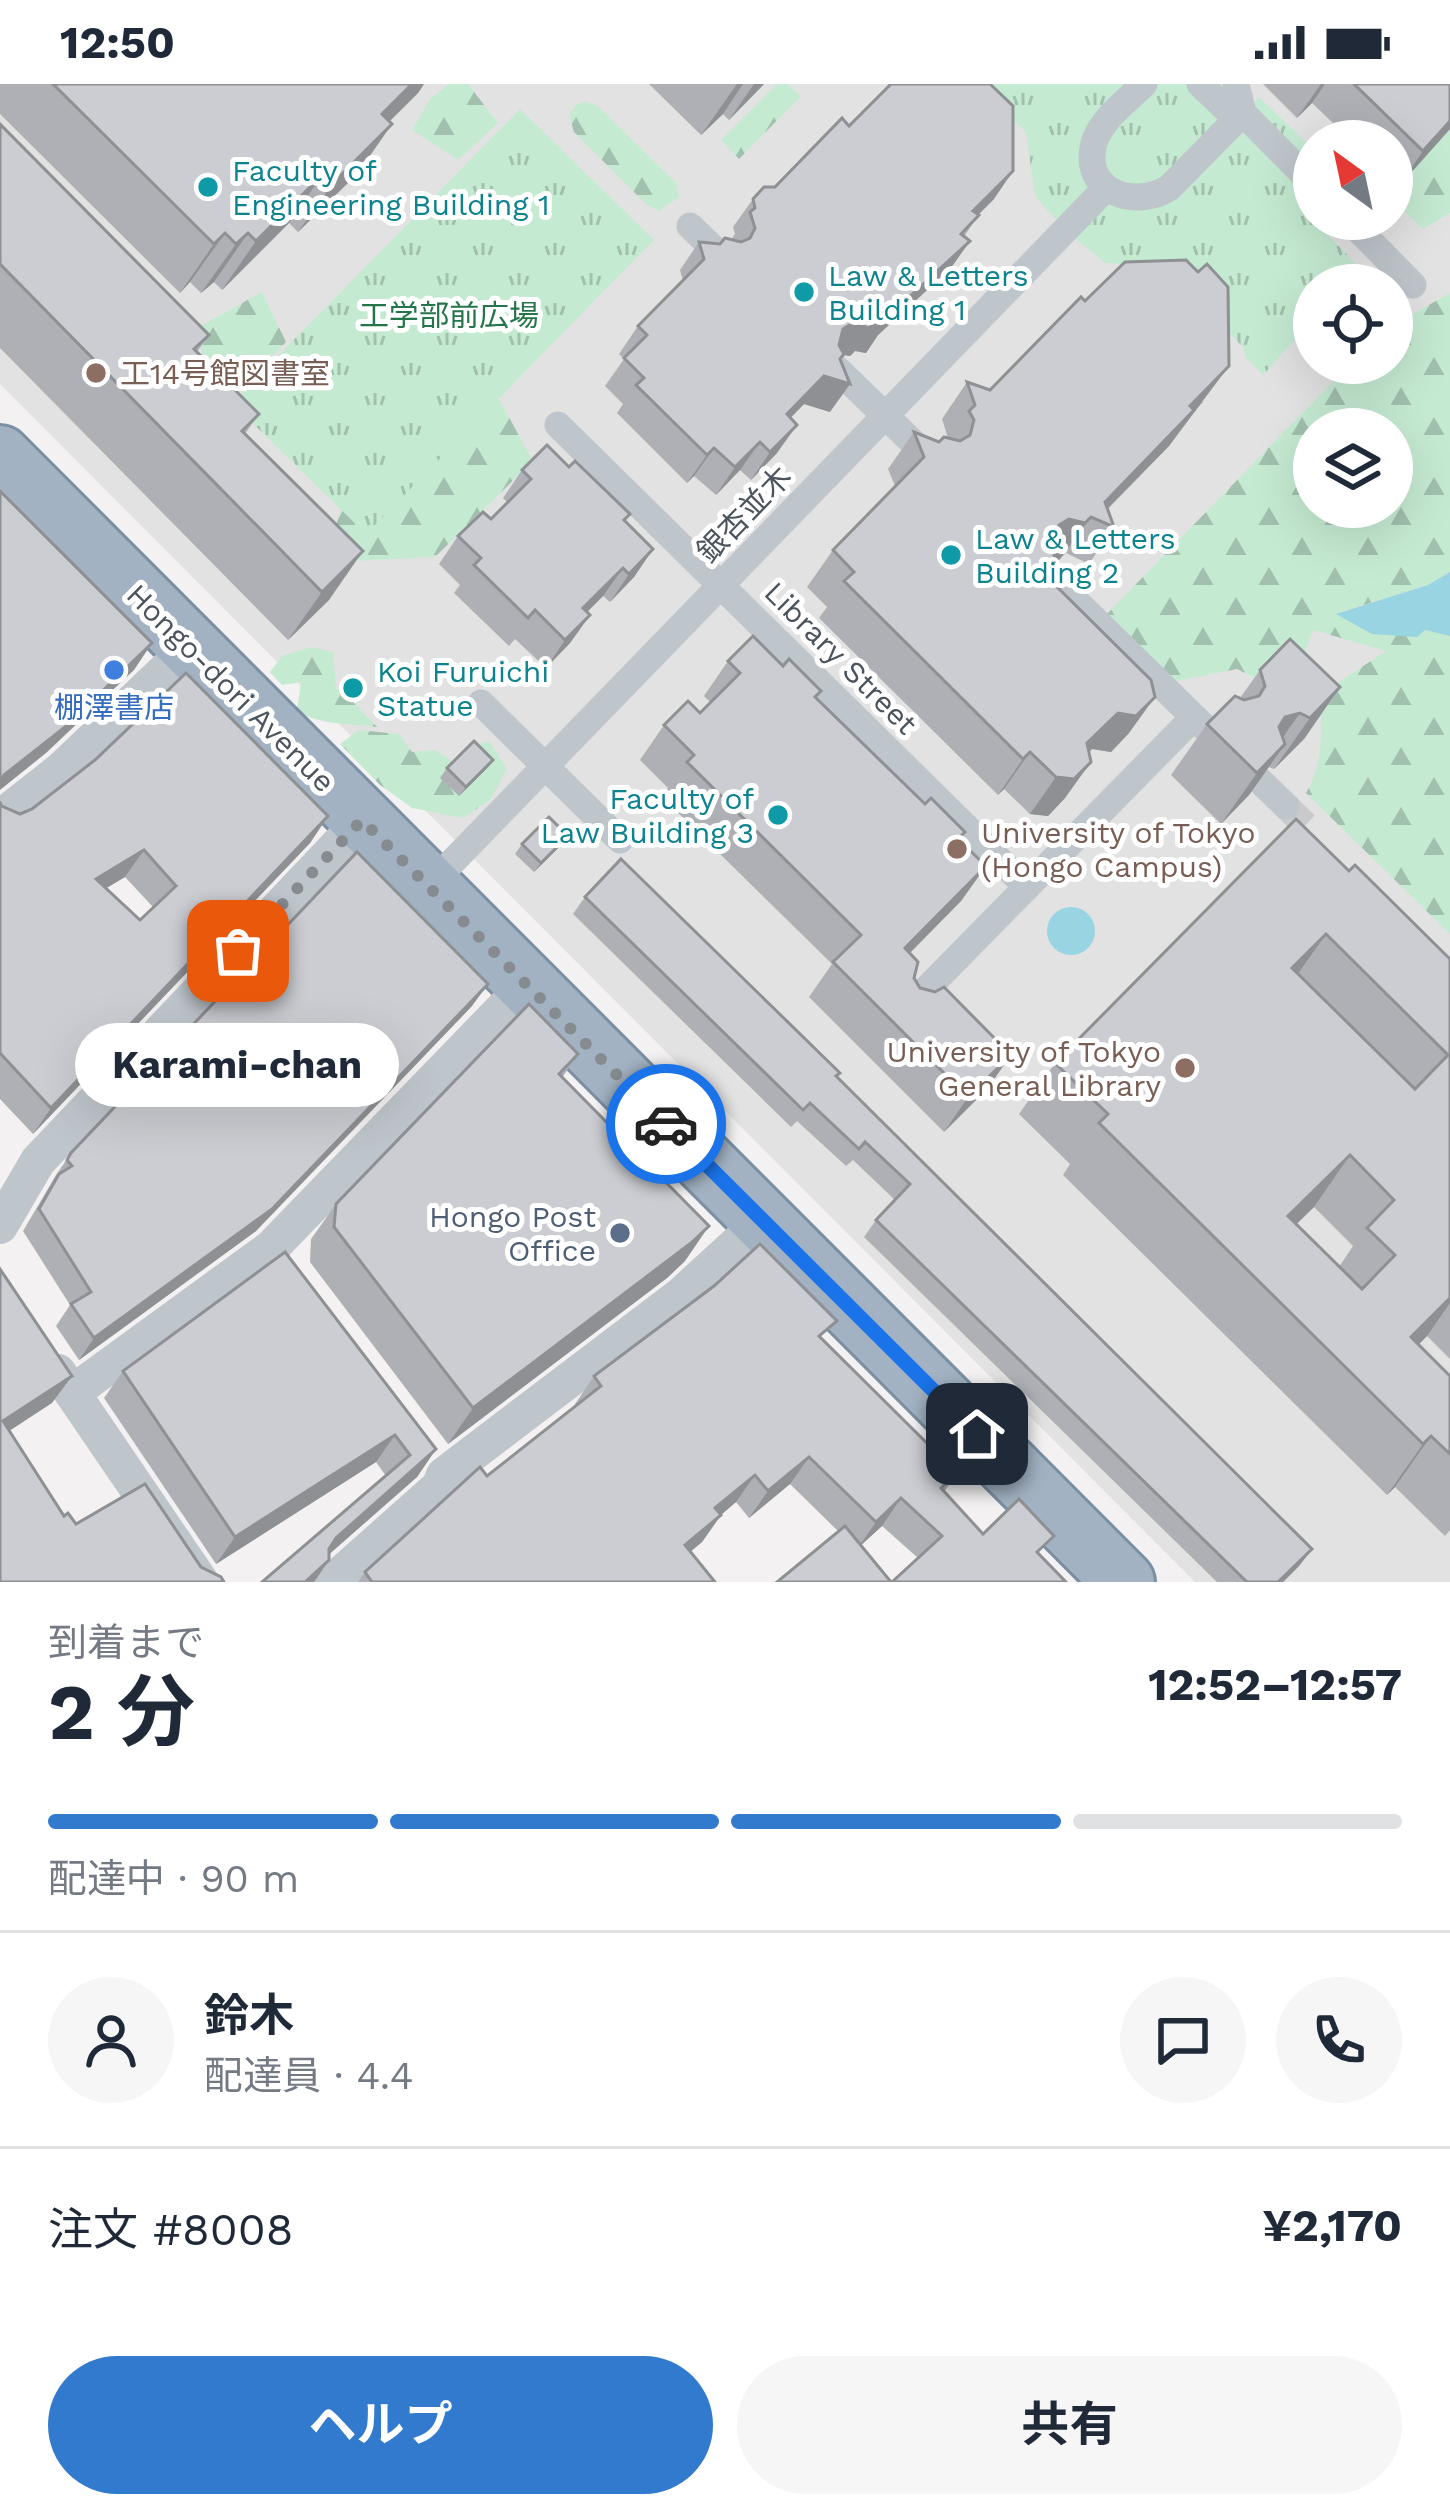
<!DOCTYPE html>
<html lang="ja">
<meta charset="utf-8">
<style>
:root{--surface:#fff;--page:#f6f6f7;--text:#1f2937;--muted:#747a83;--line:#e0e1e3;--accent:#317acd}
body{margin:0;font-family:"Work Sans","Noto Sans JP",sans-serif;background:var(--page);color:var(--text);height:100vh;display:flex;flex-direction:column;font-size:45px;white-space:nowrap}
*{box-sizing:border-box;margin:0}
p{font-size:39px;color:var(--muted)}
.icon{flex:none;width:66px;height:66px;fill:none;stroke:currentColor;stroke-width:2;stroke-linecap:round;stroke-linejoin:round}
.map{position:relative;height:1498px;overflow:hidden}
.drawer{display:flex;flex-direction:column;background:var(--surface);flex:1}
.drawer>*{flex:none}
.needle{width:78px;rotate:327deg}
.tools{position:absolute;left:1293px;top:36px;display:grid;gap:24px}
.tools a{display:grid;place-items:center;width:120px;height:120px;border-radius:50%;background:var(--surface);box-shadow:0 12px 48px #0002;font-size:60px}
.pin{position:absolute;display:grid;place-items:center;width:102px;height:102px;color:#fff;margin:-51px;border-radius:24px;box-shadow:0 6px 18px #0006}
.courier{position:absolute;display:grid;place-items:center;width:120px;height:120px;margin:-60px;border:9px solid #1a73e8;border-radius:50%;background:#fff;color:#222;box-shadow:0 3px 15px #0007}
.bubble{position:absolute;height:84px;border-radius:42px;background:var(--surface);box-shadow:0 12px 48px #0002;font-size:39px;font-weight:700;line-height:84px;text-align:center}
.summary em{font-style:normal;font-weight:700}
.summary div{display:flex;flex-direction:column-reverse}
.summary{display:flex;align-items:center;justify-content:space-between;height:204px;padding:0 48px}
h1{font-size:78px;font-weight:700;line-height:90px}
.bar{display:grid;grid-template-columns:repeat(4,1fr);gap:18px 12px;align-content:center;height:144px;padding:0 48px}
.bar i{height:15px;border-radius:9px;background:var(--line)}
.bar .on{background:var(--accent)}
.bar p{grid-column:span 4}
.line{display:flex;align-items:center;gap:30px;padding:0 48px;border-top:3px solid var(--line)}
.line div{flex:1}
.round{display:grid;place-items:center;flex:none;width:126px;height:126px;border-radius:63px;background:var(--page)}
.action{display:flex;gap:24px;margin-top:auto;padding:24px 48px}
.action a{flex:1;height:138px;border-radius:72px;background:var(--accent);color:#fff;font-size:48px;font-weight:700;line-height:138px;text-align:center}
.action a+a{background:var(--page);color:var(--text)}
.status{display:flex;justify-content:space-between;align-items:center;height:84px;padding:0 60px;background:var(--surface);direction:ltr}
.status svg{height:33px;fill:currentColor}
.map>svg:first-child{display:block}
.education{fill:#e3e2e2;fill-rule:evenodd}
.forest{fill:url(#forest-firs);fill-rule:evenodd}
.park{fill:url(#park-tufts)}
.water{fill:#98d4e1}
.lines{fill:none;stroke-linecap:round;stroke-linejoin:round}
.pedestrian-tunnel{stroke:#c9cacc;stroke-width:27;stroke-dasharray:27 14;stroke-linecap:butt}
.trunk-casing{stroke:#7a8fa4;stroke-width:66}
.pedestrian{stroke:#bec5cb;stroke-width:27}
.minor{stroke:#bec5cb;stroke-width:36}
.trunk{stroke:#a2b2c2;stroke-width:60}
.wall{fill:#afb0b5;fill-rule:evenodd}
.shaded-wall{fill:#8e9093}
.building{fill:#cbcdd2;stroke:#8e9093;stroke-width:3;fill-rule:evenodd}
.done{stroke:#868b90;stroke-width:12;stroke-dasharray:0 21.6}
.route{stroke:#1a73e8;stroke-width:15}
.culture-dot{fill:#0f9aa8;stroke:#fff;stroke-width:4.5}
.education-dot{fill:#8d6e63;stroke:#fff;stroke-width:4.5}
.shop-dot{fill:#3f7fe0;stroke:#fff;stroke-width:4.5}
.service-dot{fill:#5c6f8a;stroke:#fff;stroke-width:4.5}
.labels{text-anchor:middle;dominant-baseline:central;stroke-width:10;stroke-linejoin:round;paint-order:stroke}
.culture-label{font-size:30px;fill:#0d838f;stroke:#fff;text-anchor:start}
.park-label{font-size:30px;fill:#24754a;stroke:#fff}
.education-label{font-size:30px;fill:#785e54;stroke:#fff;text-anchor:start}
.street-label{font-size:30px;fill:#4b545c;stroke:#fff}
.shop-label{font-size:30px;fill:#366cbe;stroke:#fff}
.service-label{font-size:30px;fill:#4e5e75;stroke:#fff;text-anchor:end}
</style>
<div class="status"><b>12:50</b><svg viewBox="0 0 49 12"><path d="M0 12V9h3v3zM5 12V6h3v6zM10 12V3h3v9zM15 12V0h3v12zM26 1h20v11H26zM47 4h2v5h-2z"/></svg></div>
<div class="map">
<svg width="1450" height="1498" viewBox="0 0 1450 1498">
<defs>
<pattern id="forest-firs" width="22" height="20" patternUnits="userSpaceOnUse" patternTransform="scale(3)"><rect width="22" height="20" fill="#c5ead2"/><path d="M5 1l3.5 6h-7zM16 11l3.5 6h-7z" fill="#a2c0ae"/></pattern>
<pattern id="park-tufts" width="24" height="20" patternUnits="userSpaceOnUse" patternTransform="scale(3)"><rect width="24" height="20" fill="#c5ead2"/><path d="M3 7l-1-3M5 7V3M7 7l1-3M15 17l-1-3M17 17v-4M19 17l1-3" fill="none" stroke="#a2c0ae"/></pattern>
</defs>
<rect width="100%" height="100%" fill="#f3f1f1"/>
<!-- education -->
<path class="education" d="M0,0H1450V1498H1195L0,300ZM1314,57H1392V135H1314ZM1314,201H1392V279H1314ZM1314,345H1392V423H1314Z"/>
<!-- forest -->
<g class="forest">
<path d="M449,0H468L498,39L458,76L412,46L430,15Z"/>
<path d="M777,0H787L801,12L739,75L721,56Z"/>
<path d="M1450,0V129L1423,145L1392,115V57H1367Z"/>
<path d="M586,17L599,23L676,99L679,113L659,127L647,121L574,48L569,31L576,21Z"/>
<path d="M262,208L286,258L250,294L202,291L201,242Z"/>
<path d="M1450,209V488L1428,501L1338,529L1450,551V850L1306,709C1324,679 1322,645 1319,611L1386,567L1313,546L1304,570L1255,594L1237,585L1167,599L1102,535L1351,279H1392V242ZM1314,345H1392V423H1314Z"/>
<path d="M495,308L533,377L435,473L354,477L335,443L352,400Z"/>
<path d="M312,563L333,568L336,605H348L353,618L377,643C347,639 323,642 297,627L301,598L282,601L270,588L282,572Z"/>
<path d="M359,646L399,650L412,668L436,666L452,677L469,663L489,657L507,685L491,715L463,734L412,724L380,701L340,660Z"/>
</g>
<!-- park -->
<g class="park">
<path d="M976,0H1236L1245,28L1259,13L1314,66V89L1297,119L1359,183L1343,201H1314V234L1263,291L1246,274L1244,264L1163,182L1105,179L1065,146L1035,112L1026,48Z"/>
<path d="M520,25L654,156L366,450L232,319Z"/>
</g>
<!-- water -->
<g class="water">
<path d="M1450,488V552L1425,546L1417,553L1372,550L1336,530L1428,501Z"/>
<circle cx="1071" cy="847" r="24"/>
</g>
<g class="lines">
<!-- pedestrian-tunnel -->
<path class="pedestrian-tunnel" d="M1286,722L1308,744"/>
<defs>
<path id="trunk" d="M0,372L1124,1498"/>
</defs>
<!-- trunk casing -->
<use href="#trunk" class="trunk-casing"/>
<!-- pedestrian -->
<g class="pedestrian">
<path d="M1144,0C1127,17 1101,35 1094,59C1081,107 1134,126 1169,104L1243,29"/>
<path d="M1200,0L1225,24L1243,29"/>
<path d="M1236,0L1243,29L1314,101"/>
<path d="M1348,135L1413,201"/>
<path d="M690,142L718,169"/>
<path d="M837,285L931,376"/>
<path d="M558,341L1027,803"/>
<path d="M1047,489L1204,643"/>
<path d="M481,619L620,756"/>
<path d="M1261,698L1286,722"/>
<path d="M429,802L1106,104"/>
<path d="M907,925L1194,633"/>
</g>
<!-- minor -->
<g class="minor">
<path d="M0,734L61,686L190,563"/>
<path d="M0,1142L38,1077L362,736"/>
<path d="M58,1288L201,1498"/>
<path d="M72,1309L271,1164L526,901"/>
<path d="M332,1498L439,1403L444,1391L681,1211L763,1136"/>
</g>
<!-- trunk -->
<use href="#trunk" class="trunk"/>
</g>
<!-- wall -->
<g class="wall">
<path d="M0,0H424L418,9L389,37L358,89L298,148L289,139L222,206L214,198L201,209L190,198L180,209L0,30Z"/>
<path d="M649,0H764L729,36L723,30L701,51Z"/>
<path d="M1263,0H1450V45L1399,102L1392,95V57H1352L1312,19L1297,34Z"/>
<path d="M0,40L209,251L197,268L259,330L245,350L329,516L288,556L0,264Z"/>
<path d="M849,42L994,115L978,131L964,153L970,157L950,185L878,251L866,269L855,267L850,272L844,271L840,276L830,328L804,320L790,334L777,369L751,396L740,386L716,411L694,392L687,399L617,329L623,320L605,302L624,275L619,270L638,242L683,197L680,186L699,158L720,160L731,156L735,150L733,143L753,115L775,103Z"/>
<path d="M967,298L990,306L1203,318L1190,332L1169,362L1108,425L1114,443L1089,480L1066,469L1059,476L1055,475L1048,494L1129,649L1111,668L1092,665L1089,668L1065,714L1048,732L1030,730L1004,705L998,711L819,534L827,523L807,503L833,466L895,402L888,385L914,348L939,358L948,354L942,335Z"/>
<path d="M522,386L625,437L653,465L634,493L610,518L603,512L587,528L590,531L570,559L546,584L515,555L509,562L454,509L460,501L439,480L458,452L491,435L507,418L503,414Z"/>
<path d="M728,577L783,582L821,607L816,614L986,782L961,817L910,869L914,894L920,904L1011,971L987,1005L944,1048L809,913L832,880L662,713L668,704L640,676L664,641L700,629L711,619L704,612Z"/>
<path d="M1260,586L1340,603L1304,655L1274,685L1269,683L1249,711L1221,740L1171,691L1207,640L1240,614Z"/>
<path d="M493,676L486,685L459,712L440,694L447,684Z"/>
<path d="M0,719L2,722L20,730L328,732L310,759L33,1050L0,1015ZM125,793L153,823L140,836L106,804Z"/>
<path d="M522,760L561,761L534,788L515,770Z"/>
<path d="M1349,787L1450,875V1275L1427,1252L1418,1261L1450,1292V1446L1445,1452L1395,1403L1387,1411L1063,1091L1070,1080L1019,1030L1055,979ZM1314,1123L1353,1162L1339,1183L1296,1140Z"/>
<path d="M585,813L837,993L1312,1465L1299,1482L1283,1498H1217L864,1153L876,1136L895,1116L853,1076L846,1082L797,1037L791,1043L573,830Z"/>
<path d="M472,922L256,1147L79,1276L56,1242L70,1221L23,1147L56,1091L71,1069Z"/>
<path d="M578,970L562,994L685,1177L667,1194L448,1360L310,1178L311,1155L336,1120Z"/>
<path d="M285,1168L436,1365L417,1393L329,1470V1476L314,1498H262L386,1392L376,1378L216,1480L104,1314L123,1287Z"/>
<path d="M823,1256L957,1389L944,1408L983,1450L1041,1472L918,1474L882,1442L861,1461L839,1448L790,1400L749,1434L736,1418L721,1431L702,1458L690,1468L715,1498H358L365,1488L576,1321L575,1320L594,1292Z"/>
</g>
<!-- shaded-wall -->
<g class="shaded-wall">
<path d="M412,0H424L418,9L348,79L382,30Z"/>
<path d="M737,0H743L723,30L701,51Z"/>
<path d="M754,0H764L729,36Z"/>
<path d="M1321,0H1325L1312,19L1297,34Z"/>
<path d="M1450,37V45L1399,102L1423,67Z"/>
<path d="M392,40L358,89L298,148L333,99Z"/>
<path d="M1013,87L994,115L954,155L973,127Z"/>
<path d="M323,90L289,139L222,206L256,157Z"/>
<path d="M225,149L190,198L180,209L214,160Z"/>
<path d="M248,149L214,198L201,209L236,160Z"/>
<path d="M970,157L950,185L878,251L866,269L855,267L850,272L844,271L828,294L850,300L830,328L804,320L767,358L833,268L843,245L853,239H875L895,226Z"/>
<path d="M1229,282L1169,362L1097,435L1105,418L1190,322Z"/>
<path d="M797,341L777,369L751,396L770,368Z"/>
<path d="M760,358L740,386L716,411L735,383Z"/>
<path d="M714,364L694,392L687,399L707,371Z"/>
<path d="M1091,433L1059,476L1043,471L1059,441L1069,435Z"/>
<path d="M653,465L634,493L610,518L629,490Z"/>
<path d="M363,467L329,516L288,556L322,508Z"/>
<path d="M623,484L603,512L563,552L583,524Z"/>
<path d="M590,531L570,559L546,584L565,556Z"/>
<path d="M152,559L134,586L46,669L0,706V696L4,691Z"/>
<path d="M1340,603L1304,655L1274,685L1310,634Z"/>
<path d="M1155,613L1129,649L1111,668L1092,665L1063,694L1091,678L1065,714L1048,732L1030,730L1056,693L1118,629Z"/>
<path d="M1300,629L1264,680L1252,684L1285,633Z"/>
<path d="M1285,660L1249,711L1221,740L1257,689Z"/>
<path d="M1030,668L1004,705L998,711L1023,675Z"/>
<path d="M493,676L486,685L459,712L466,703Z"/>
<path d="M328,732L310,759L33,1050L51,1024Z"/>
<path d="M568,752L561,761L534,788L541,779Z"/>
<path d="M144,766L125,793L78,821L96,795Z"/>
<path d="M986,782L961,817L880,899L905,864Z"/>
<path d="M1326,850L1290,901L1292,884Z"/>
<path d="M488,900L472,922L256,1147L79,1276L94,1254Z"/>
<path d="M1011,971L987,1005L944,1048L968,1013Z"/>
<path d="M1350,1071L1314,1123L1252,1184L1288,1132Z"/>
<path d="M709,1142L685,1177L667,1194L448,1360L473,1324Z"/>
<path d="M1450,1214V1219L1427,1252L1375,1305L1411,1253Z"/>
<path d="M72,1292L52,1319L0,1353L3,1337Z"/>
<path d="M395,1351L376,1378L216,1480L235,1453Z"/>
<path d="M1431,1352L1395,1403L1387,1411L1423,1360Z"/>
<path d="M436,1365L417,1393L317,1481L336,1454Z"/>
<path d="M809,1373L790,1400L749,1434L768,1407Z"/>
<path d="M755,1391L736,1418L696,1452L715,1424Z"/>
<path d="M901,1414L882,1442L857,1465L876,1438Z"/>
<path d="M721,1431L702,1458L666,1488L685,1461Z"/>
<path d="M1312,1465L1299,1482L1283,1498H1278Z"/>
<path d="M329,1476L314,1498H305Z"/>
</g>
<!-- building -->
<g class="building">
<path d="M53,0H412L382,30L392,40L333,99L323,90L256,157L248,149L236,160L225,149L214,160Z"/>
<path d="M891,0H990L1013,22V87L973,127L979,131L961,150L970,157L895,226L885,241L875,239L869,244L853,239L843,245L839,261L844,270L840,275L850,300L824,292L787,330L797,341L770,368L760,358L735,383L714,364L707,371L636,301L644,294L624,274L647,251L638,242L704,175L699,158L720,160L725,154L741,158L750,154L755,144L750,128L755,124L753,115L764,103H775L842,34L849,42Z"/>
<path d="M1354,0H1450V37L1423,67Z"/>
<path d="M0,40L209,251L194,265L259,330L242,347L363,467L322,508L0,180Z"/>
<path d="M1186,176L1198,188L1207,180L1228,203L1229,282L1190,322L1194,326L1105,418L1114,443L1091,433L1085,439L1069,435L1059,441L1055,449L1060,465L1054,471L1057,481L1046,492L1151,596L1155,613L1136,632L1118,629L1087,659L1091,678L1074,695L1056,693L1030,668L1023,675L844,497L854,488L833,466L924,373L914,348L939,358L944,353L960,357L970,351L974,336L969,327L975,321L967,298L990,306L1081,213L1085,217L1125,178Z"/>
<path d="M547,361L569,383L575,377L630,430L624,436L653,465L629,490L623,484L583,524L590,531L565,556L535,526L528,534L474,481L481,474L458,452L483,428L491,435L531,395L522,386Z"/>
<path d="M0,407L152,559L65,643L4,691L0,700Z"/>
<path d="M753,552L783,582L789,575L821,607L815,613L925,720L931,714L965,748L958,755L986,782L905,864L918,878L914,894L920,904L935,908L944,903L1011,971L968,1013L833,878L861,851L687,678L694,671L664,641L688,617L700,629L740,589L728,577Z"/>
<path d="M1290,555L1340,603L1310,634L1300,629L1285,633L1279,643L1285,660L1257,689L1207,640L1235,612L1244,616L1259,612L1265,602L1260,586Z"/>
<path d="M186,589L328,732L51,1024L0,969V719L2,722L20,730L32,725L95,676ZM144,766L176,802L140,836L96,795Z"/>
<path d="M474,657L493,676L466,703L447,684Z"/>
<path d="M549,733L568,752L541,779L522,760Z"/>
<path d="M1296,735L1349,787L1355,781L1450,875V1214L1411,1253L1450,1292V1370L1431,1352L1423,1360L1099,1039L1108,1030L1055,979ZM1326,850L1448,971L1415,1005L1292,884ZM1350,1071L1394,1116L1367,1144L1395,1171L1362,1205L1288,1132Z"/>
<path d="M357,768L488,900L272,1125L94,1254L71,1220L91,1208L39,1125L59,1090L72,1082L67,1076L71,1069Z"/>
<path d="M621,775L840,989L836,992L1312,1465L1278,1498H1247L876,1136L910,1100L865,1058L859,1065L810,1019L803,1026L585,813Z"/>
<path d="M529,920L578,970L559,990L709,1142L691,1159L473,1324L334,1143L336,1120Z"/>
<path d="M760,1160L837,1237L819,1252L957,1389L941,1404L983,1450L1019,1415L1054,1452L1037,1468L1066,1498H892L942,1452L901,1414L876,1438L809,1373L768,1407L755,1391L715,1424L721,1431L685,1461L715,1498H372L365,1488L480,1383L487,1392L601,1302L594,1292L714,1202Z"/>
<path d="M285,1168L436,1365L336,1454L329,1465V1476L305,1498H262L410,1371L395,1351L235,1453L123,1287Z"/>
<path d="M0,1185L72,1292L3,1337L64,1432L68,1429L76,1440L145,1400L201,1483L221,1493L224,1498H0Z"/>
<path d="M845,1442L891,1498H777Z"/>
</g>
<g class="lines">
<!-- done -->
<path class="done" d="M238,867L362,736L666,1040"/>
<!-- route -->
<path class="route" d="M666,1040L977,1350"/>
</g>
<!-- markers -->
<g class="culture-dot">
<circle cx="208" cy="103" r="12"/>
<circle cx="804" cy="208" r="12"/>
<circle cx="951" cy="471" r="12"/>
<circle cx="353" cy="604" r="12"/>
<circle cx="778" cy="731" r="12"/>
</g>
<g class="education-dot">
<circle cx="96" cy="289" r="12"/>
<circle cx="957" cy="765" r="12"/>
<circle cx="1185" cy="984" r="12"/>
</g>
<circle class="shop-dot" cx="114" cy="586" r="12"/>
<circle class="service-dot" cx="620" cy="1149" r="12"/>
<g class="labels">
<!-- culture labels -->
<g class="culture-label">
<text x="232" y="86">Faculty of<tspan x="232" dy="34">Engineering Building 1</tspan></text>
<text x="828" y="191">Law &amp; Letters<tspan x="828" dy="34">Building 1</tspan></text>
<text x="975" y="454">Law &amp; Letters<tspan x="975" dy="34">Building 2</tspan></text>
<text x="377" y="587">Koi Furuichi<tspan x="377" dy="34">Statue</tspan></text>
<text x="754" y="714" text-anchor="end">Faculty of<tspan x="754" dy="34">Law Building 3</tspan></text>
</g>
<!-- park labels -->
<g class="park-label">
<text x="449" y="231">工学部前広場</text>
</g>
<!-- education labels -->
<g class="education-label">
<text x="120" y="289">工14号館図書室</text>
<text x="981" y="748">University of Tokyo<tspan x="981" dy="34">(Hongo Campus)</tspan></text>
<text x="1161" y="967" text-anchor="end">University of Tokyo<tspan x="1161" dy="34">General Library</tspan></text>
</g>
<!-- street labels -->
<g class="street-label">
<text transform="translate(744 430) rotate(-46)">銀杏並木</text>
<text transform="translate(841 574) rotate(45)">Library Street</text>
<text transform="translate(231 604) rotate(45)">Hongo-dori Avenue</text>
</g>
<!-- shop labels -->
<g class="shop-label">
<text x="114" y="623">棚澤書店</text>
</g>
<!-- service labels -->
<g class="service-label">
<text x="596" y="1132">Hongo Post<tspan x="596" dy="34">Office</tspan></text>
</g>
</g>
</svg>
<div class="tools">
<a><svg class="needle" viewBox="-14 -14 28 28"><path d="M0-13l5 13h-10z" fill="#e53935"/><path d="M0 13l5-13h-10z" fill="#747a83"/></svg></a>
<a><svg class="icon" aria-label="locate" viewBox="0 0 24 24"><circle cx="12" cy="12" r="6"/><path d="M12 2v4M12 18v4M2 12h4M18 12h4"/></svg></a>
<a><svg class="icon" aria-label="layers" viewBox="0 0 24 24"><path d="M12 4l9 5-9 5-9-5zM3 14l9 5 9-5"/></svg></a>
</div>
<div class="pin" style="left:238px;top:867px;background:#ea580c"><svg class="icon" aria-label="bag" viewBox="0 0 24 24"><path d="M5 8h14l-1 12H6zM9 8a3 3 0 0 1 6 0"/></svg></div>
<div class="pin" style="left:977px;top:1350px;background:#1f2937"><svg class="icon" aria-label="home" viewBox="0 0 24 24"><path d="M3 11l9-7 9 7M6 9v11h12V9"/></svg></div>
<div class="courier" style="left:666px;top:1040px"><svg class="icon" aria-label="car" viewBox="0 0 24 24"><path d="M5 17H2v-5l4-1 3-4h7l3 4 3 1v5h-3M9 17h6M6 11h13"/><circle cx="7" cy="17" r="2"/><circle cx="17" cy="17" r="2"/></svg></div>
<div class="bubble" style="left:75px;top:939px;width:324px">Karami-chan</div>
</div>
<section class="drawer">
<div class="summary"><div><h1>2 分</h1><p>到着まで</p></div><em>12:52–12:57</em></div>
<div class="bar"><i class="on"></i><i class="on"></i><i class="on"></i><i></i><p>配達中 · 90 m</p></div>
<div class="line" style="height:216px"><a class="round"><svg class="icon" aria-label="person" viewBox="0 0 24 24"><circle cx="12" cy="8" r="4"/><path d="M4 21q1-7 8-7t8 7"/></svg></a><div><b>鈴木</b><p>配達員 · 4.4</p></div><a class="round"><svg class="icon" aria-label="chat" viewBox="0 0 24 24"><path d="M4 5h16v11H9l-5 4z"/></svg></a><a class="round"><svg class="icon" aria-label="phone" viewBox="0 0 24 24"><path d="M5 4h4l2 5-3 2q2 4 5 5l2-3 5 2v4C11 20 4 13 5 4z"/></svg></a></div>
<div class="line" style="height:156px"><div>注文 #8008</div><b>¥2,170</b></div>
<div class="action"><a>ヘルプ</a><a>共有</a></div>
</section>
